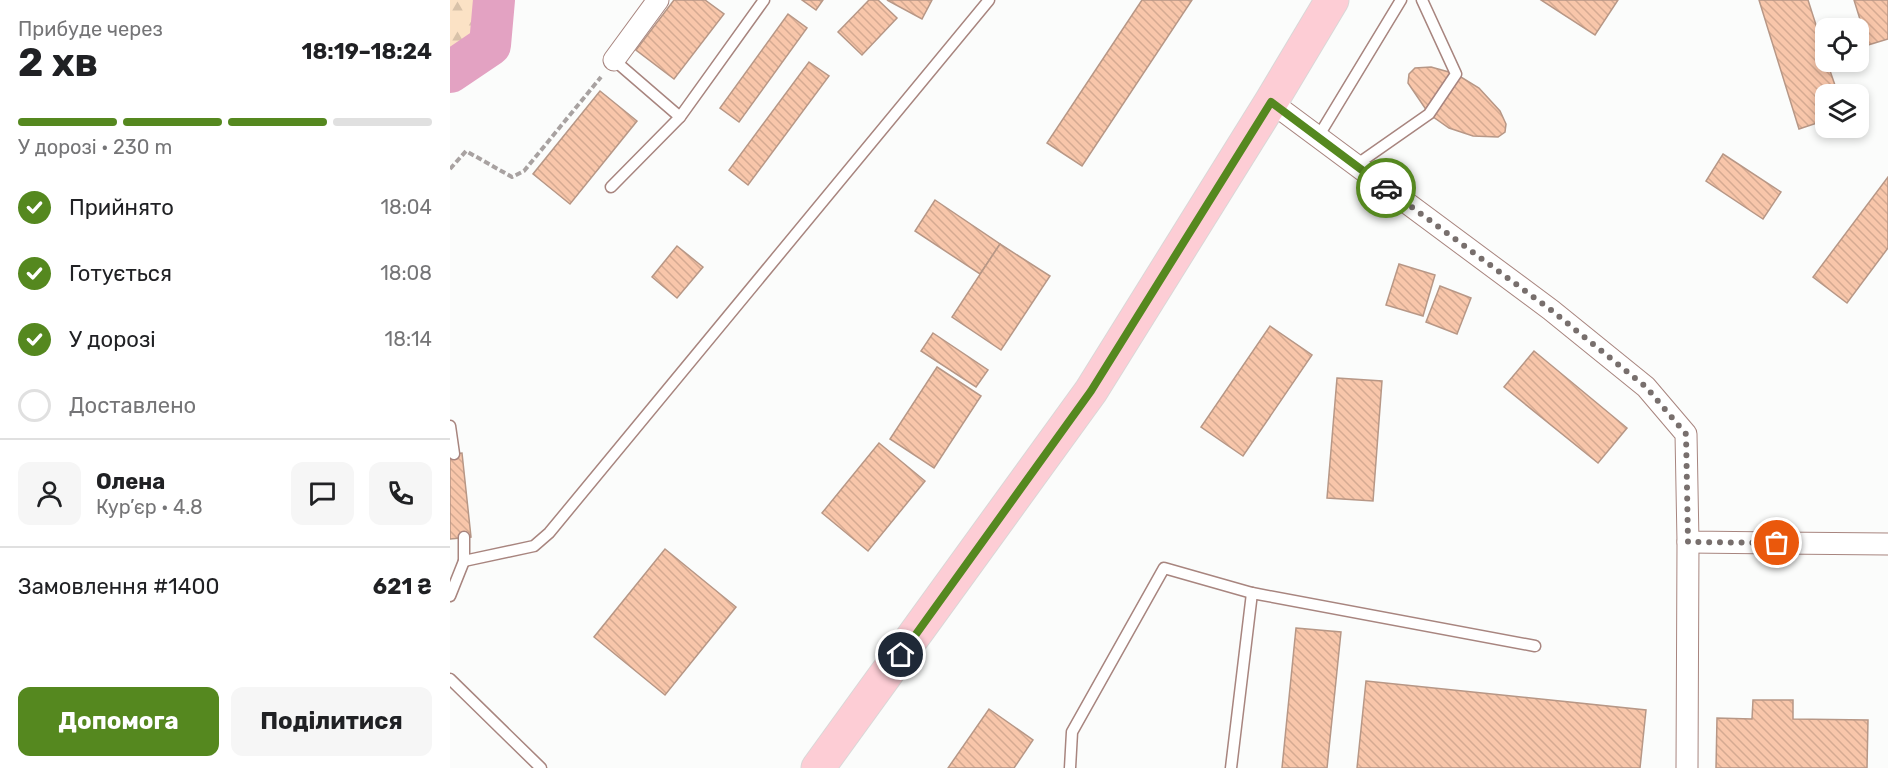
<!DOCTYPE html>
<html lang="uk">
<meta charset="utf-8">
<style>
:root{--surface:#fff;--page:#f6f6f6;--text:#202124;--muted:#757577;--line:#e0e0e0;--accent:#55881f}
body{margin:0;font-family:Rubik,sans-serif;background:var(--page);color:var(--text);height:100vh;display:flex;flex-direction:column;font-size:22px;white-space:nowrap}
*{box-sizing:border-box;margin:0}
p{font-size:20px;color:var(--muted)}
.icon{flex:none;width:33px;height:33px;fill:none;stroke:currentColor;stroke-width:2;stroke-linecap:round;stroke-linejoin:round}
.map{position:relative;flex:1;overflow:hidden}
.sheet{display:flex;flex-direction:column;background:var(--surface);width:450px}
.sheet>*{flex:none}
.fabs{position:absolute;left:1365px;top:18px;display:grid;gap:12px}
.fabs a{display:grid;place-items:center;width:54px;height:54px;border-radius:12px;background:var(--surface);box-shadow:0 3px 9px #0003;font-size:30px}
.pin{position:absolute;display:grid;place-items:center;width:51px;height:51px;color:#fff;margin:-26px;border:3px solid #fff;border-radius:50%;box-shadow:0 2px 6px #0007}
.courier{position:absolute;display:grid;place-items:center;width:60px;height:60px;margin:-30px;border:4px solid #55881f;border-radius:50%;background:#fff;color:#222;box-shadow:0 2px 8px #0007}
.summary em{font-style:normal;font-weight:700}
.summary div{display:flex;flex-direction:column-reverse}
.summary{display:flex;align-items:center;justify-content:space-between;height:102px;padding:0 18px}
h1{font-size:39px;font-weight:700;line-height:45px}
.bar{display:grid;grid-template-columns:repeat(4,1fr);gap:9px 6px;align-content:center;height:72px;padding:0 18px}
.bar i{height:8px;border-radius:4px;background:var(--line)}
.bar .on{background:var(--accent)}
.bar p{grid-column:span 4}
.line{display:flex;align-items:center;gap:15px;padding:0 18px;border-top:2px solid var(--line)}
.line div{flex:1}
.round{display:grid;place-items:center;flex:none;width:63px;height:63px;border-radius:12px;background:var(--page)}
ol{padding:0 18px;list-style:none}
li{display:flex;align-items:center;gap:18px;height:66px}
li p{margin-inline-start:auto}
li .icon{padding:6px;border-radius:50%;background:var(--accent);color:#fff;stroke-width:4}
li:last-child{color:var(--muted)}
li i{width:33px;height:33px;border:3px solid var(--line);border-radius:50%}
.cta{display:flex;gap:12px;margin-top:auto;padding:12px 18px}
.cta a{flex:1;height:69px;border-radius:12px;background:var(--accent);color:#fff;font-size:24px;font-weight:700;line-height:69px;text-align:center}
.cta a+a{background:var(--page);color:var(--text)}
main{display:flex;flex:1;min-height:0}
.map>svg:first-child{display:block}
.forest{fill:url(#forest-firs)}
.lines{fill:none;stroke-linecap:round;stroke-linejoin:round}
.river{stroke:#e3a2c2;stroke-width:42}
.building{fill:url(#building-back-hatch);stroke:#b79786;stroke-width:1.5}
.service-casing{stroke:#a8857f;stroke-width:13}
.minor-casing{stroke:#a8857f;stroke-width:23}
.primary-casing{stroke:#dad7d7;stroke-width:35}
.path{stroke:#a8a2a1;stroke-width:4;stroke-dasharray:6 3;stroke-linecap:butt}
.service{stroke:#fff;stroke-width:10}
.minor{stroke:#fff;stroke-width:21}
.primary{stroke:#fdcdd5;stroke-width:33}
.done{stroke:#786f6d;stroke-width:6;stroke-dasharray:0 10.8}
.route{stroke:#55881f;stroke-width:8}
</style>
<main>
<section class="sheet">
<div class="summary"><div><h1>2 хв</h1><p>Прибуде через</p></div><em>18:19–18:24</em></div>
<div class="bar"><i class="on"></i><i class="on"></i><i class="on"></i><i></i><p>У дорозі · 230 m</p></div>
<ol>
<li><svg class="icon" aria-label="check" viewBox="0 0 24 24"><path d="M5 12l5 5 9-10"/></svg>Прийнято<p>18:04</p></li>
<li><svg class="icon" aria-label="check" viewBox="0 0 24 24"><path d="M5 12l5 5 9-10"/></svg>Готується<p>18:08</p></li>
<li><svg class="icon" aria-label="check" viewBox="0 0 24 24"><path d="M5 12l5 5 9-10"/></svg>У дорозі<p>18:14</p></li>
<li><i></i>Доставлено</li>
</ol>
<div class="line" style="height:108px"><a class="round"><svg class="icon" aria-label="person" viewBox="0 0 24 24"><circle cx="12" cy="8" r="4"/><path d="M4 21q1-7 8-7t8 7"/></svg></a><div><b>Олена</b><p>Кур’єр · 4.8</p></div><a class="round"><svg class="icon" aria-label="chat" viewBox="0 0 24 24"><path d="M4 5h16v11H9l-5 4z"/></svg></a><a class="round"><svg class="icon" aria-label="phone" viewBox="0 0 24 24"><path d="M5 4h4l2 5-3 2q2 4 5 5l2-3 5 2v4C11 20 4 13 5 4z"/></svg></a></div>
<div class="line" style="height:78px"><div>Замовлення #1400</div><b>621 ₴</b></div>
<div class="cta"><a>Допомога</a><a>Поділитися</a></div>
</section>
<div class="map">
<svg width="1438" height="768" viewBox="0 0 1438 768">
<defs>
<pattern id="forest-firs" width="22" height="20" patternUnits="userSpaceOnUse" patternTransform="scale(1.5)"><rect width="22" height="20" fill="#fbe2c5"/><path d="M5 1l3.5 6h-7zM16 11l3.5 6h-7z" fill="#d8c2a9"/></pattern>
<pattern id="building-back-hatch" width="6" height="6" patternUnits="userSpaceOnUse" patternTransform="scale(1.5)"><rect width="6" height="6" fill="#f8c6aa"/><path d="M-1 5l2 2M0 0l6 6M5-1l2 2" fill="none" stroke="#d5aa92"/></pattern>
</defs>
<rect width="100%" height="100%" fill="#fbfcfb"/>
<!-- forest -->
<path class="forest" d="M0,0H34L18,44L0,58Z"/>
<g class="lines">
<!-- river -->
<path class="river" d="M0,72L40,45L44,0"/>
</g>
<!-- building -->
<g class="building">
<path d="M224,0H255L274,14L224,79L186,50Z"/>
<path d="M352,0H373L366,10Z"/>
<path d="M419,0H428L447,18L412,55L388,32Z"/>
<path d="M437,0H482L472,19Z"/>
<path d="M692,0H742L632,166L597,143Z"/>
<path d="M1091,0H1168L1145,35Z"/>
<path d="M1309,0H1358L1376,56V62H1377L1388,94H1376V120L1349,129Z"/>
<path d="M1404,0H1438V39L1418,45Z"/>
<path d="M338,14L357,28L289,122L270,108Z"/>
<path d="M359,62L379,76L298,185L279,170Z"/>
<path d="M981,67L1006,74L1029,88L1050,111L1056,124L1055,132L1048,137L1023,136L999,128L979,114L958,83L959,74L965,68Z"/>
<path d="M150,91L187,121L120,204L83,174Z"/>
<path d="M1273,154L1331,192L1313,219L1256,181Z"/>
<path d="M1438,177V248L1397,303L1363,277Z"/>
<path d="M485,200L550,244L530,274L465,231Z"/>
<path d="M550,244L600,276L551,350L502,317Z"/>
<path d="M227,246L253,267L227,298L202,277Z"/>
<path d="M949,264L985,275L973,316L936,305Z"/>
<path d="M990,286L1021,298L1007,334L976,322Z"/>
<path d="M820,326L862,355L793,456L751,427Z"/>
<path d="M483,333L538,370L526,387L471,351Z"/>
<path d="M1084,351L1177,428L1148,463L1054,387Z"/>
<path d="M487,367L531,396L484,468L440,439Z"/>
<path d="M887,378L932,381L923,501L877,498Z"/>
<path d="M429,443L475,481L418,551L372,513Z"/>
<path d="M12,453L21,537L0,539V454Z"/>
<path d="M215,549L286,607L215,695L144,637Z"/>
<path d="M846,628L891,632L877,768H832Z"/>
<path d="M916,681L1196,710L1190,768H907Z"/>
<path d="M1303,700H1343V719L1418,720L1417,768H1266L1267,718L1302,719Z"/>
<path d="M539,709L583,740L564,768H498Z"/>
</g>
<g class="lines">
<defs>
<g id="service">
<path d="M230,117L314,0"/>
<path d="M868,137L951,0"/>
<path d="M906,165L979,114L1006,74L972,0"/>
<path d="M161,187L230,117L164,60"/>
<path d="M0,426L4,454"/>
<path d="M14,561L84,546L99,533L539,0"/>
<path d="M0,596L14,561V537"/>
<path d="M0,679L91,768"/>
<path d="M620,768L622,732L714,568L802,593"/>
<path d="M781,768L802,593L1085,646"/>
</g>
<g id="minor">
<path d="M164,60L208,0"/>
<path d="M821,102L1101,310L1196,387L1236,434L1238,542L1438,544"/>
<path d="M1237,768L1238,542"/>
</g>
<path id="primary" d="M368,768L641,391L821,102L882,0"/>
</defs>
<!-- service casing -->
<use href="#service" class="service-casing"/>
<!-- minor casing -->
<use href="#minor" class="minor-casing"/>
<!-- primary casing -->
<use href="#primary" class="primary-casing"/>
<!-- path -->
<path class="path" d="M0,169L16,151L62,177L74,171L151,77"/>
<!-- service -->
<use href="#service" class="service"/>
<!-- minor -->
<use href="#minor" class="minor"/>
<!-- primary -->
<use href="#primary" class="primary"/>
</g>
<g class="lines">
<!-- done -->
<path class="done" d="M936,188L1101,310L1196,387L1236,434L1238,542L1327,543"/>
<!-- route -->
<path class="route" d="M451,655L641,391L821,102L936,188"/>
</g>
</svg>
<div class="fabs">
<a><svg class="icon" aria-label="locate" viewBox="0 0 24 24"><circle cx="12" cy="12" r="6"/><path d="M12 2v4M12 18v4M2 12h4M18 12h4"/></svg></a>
<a><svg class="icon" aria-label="layers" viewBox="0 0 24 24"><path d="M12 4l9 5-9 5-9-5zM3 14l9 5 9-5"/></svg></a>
</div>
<div class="pin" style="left:1327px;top:543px;background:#ea580c"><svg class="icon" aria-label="bag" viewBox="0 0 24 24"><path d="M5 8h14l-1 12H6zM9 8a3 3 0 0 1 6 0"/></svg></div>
<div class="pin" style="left:451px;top:655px;background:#1f2937"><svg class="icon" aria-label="home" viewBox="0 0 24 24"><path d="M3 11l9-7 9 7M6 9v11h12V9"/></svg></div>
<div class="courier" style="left:936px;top:188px"><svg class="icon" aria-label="car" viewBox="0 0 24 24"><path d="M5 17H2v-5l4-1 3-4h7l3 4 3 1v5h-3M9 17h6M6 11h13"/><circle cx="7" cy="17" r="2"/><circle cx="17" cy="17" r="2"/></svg></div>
</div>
</main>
